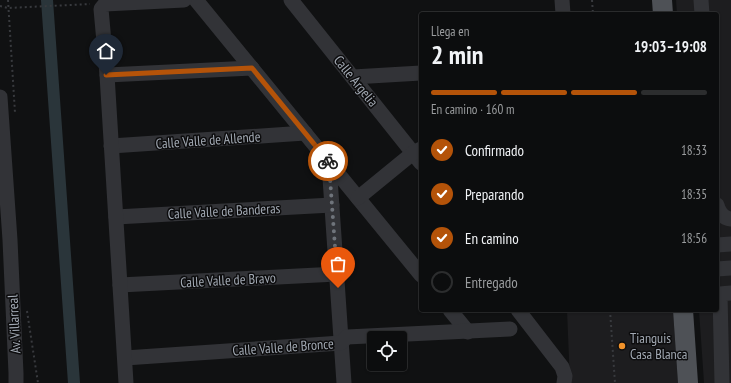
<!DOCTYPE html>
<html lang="es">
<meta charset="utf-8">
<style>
:root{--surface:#0c0d0e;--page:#1a1b1c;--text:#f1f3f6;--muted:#9a9c9e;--line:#2c2d2e;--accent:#b45309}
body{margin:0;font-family:"PT Sans Narrow",sans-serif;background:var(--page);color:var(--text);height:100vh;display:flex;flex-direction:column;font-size:15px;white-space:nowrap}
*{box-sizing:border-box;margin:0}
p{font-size:13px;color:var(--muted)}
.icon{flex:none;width:22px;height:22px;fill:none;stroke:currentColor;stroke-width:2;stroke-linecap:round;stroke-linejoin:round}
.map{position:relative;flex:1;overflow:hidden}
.panel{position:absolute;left:419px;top:12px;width:300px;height:300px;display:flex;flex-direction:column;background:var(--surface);border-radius:4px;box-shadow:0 1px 3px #0004,0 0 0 1px var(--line)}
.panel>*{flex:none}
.buttons{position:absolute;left:367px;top:331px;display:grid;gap:8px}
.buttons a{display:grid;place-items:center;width:40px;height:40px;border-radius:4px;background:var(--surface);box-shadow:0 1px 3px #0004,0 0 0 1px var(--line);font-size:20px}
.pin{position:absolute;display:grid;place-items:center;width:34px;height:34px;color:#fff;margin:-41px -17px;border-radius:50% 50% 50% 0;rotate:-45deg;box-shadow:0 0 4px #0007}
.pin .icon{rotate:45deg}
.courier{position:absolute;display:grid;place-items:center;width:40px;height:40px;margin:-20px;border:3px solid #b45309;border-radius:50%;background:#fff;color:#222;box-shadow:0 1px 5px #0007}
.head em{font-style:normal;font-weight:600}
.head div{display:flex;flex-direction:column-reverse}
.head{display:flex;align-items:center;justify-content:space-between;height:68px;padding:0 12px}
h1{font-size:26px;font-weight:600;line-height:30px}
.bar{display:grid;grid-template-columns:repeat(4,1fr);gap:6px 4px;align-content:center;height:48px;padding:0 12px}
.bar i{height:5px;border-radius:3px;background:var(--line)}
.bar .active{background:var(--accent)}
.bar p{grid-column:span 4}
ol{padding:0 12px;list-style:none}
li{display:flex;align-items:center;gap:12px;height:44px}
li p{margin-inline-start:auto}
li .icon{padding:4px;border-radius:50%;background:var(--accent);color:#fff;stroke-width:4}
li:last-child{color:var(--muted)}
li i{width:22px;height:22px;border:2px solid var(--line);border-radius:50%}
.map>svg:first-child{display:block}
.built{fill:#1d1d1f}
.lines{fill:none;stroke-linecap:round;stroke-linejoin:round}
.canal{stroke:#2a353a;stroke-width:12}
.path{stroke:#383a3e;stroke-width:2;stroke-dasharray:2 3;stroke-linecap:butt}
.minor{stroke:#323337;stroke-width:15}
.major{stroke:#4e5156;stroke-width:20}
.done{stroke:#6f747b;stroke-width:4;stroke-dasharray:0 7.2}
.route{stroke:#b45309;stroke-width:5}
.poi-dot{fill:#f1922a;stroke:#0c0c0d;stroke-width:1.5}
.labels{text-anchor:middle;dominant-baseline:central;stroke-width:3;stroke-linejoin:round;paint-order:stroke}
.street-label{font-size:14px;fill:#a2a9b3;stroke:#0c0c0d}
.poi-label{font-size:14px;fill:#a2a9b3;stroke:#0c0c0d;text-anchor:start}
</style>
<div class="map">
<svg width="731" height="383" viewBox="0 0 731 383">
<rect width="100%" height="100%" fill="#101112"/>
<!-- built -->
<g class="built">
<path d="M676,0H731V383H704L699,310H717V14H677Z"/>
<path d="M567,310H673L678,383H570Z"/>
</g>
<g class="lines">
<!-- canal -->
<path class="canal" d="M47,0L74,383"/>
<!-- path -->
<g class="path">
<path d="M8,0L15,113"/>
<path d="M592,0L593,14"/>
<path d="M0,6L8,8L90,4"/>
<path d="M610,310L615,383"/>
<path d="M27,311L38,383"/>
</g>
<!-- minor -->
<g class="minor">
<path d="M196,0L421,275"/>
<path d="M291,0L421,163"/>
<path d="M562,0L563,14"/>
<path d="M701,0L702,14"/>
<path d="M107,75L252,68"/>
<path d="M353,77L421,73"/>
<path d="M0,97L10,240L16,373V383"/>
<path d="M111,146L305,133"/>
<path d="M332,166L330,178L344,383"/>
<path d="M358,198L413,153L421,149"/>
<path d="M717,205C719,213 723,218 731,219"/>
<path d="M116,217L332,205"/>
<path d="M717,245L731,244"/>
<path d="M717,269L731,268"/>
<path d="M120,285L337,274"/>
<path d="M450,310L468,332"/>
<path d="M518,310L562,367L565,376L564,383"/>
<path d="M125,358L341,343L347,337L510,329"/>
<path d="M126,383L107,75L101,9L105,4L184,0"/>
<path d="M722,383L720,294L731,293"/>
</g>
<!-- major -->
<g class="major">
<path d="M662,0L663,14"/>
<path d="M683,310L688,383"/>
</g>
</g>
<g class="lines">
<!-- done -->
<path class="done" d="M328,161L332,166L330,178L338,288"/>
<!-- route -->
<path class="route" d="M106,75L252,68L328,161"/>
</g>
<!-- markers -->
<circle class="poi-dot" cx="622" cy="346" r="4"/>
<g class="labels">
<!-- street labels -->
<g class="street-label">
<text transform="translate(356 81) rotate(51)">Calle Argelia</text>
<text transform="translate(208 140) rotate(-4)">Calle Valle de Allende</text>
<text transform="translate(224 211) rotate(-3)">Calle Valle de Banderas</text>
<text transform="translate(228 280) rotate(-3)">Calle Valle de Bravo</text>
<text transform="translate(14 324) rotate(-93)">Av. Villarreal</text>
<text transform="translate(283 347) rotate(-4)">Calle Valle de Bronce</text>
</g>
<!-- poi labels -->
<g class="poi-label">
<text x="630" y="338">Tianguis<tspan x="630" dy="16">Casa Blanca</tspan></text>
</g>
</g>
</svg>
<div class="buttons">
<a><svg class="icon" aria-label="locate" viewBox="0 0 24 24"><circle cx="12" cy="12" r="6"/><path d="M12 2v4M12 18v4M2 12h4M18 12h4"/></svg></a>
</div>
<div class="pin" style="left:338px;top:288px;background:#ea580c"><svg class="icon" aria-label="bag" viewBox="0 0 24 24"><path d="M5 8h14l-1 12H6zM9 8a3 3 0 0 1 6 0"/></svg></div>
<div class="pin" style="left:106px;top:75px;background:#1f2937"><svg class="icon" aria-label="home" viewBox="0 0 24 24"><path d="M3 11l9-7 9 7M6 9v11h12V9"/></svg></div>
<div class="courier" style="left:328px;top:161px"><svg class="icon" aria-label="bike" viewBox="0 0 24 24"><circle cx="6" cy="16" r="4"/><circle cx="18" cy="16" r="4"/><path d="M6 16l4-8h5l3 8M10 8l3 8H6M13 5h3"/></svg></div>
<section class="panel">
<div class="head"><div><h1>2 min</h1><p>Llega en</p></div><em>19:03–19:08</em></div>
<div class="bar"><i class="active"></i><i class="active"></i><i class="active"></i><i></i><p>En camino · 160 m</p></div>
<ol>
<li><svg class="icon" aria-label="check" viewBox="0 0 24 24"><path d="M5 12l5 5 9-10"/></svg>Confirmado<p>18:33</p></li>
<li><svg class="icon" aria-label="check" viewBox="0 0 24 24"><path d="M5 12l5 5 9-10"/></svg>Preparando<p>18:35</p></li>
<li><svg class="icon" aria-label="check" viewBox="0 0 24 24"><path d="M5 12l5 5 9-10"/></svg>En camino<p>18:56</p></li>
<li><i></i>Entregado</li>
</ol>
</section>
</div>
